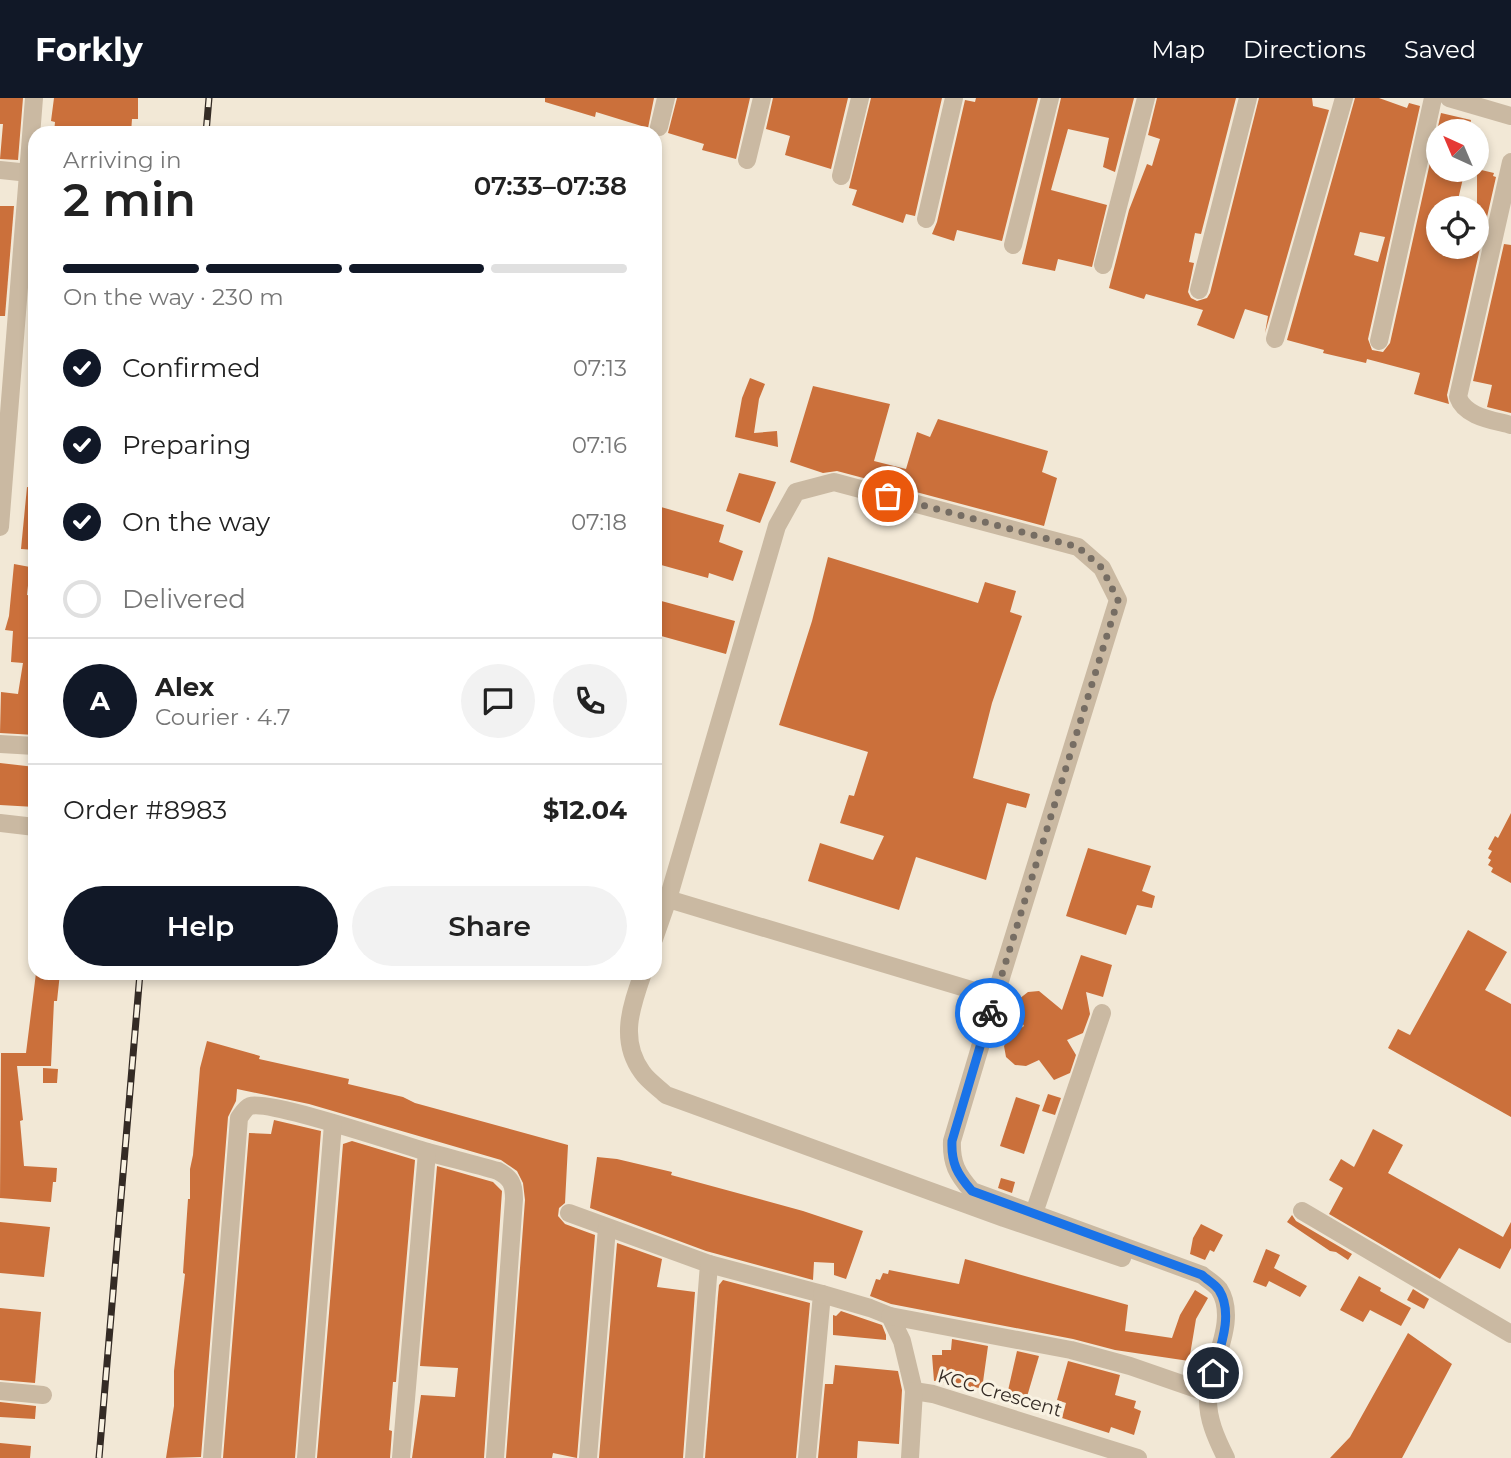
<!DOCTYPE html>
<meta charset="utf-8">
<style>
:root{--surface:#fff;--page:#f2f2f2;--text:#222;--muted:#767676;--line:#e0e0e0;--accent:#111827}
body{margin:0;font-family:Montserrat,sans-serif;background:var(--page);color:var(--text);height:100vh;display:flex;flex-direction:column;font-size:26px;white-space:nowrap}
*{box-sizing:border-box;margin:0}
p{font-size:23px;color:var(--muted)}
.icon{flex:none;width:38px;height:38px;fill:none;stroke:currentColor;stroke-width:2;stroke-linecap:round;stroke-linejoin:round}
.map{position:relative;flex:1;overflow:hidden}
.panel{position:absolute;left:28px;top:28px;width:634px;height:854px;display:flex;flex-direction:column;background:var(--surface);border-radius:21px;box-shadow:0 4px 10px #0003}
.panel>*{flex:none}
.needle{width:46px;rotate:316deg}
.controls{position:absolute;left:1426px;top:21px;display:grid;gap:14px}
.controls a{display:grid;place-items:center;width:63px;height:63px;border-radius:50%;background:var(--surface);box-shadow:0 4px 10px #0003;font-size:35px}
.pin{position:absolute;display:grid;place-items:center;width:60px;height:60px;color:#fff;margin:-30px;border:4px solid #fff;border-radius:50%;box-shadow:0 2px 7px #0007}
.courier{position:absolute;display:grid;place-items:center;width:70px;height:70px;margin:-35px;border:5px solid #1a73e8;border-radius:50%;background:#fff;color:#222;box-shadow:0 2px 9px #0007}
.overview em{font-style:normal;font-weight:600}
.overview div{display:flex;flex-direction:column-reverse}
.overview{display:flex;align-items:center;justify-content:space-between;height:119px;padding:0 35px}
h1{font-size:46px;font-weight:600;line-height:52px}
.bar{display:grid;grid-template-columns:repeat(4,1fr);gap:10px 7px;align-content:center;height:84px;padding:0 35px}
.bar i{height:9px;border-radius:5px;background:var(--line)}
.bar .selected{background:var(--accent)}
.bar p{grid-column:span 4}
.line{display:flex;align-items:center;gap:18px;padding:0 35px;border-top:2px solid var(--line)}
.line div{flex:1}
.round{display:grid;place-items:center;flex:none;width:74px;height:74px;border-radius:37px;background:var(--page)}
ol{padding:0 35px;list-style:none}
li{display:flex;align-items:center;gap:21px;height:77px}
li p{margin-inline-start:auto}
li .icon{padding:7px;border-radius:50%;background:var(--accent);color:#fff;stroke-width:4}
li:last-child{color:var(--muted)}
li i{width:38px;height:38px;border:4px solid var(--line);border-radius:50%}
.primary-button{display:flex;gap:14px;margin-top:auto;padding:14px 35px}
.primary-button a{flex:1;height:80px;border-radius:42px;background:var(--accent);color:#fff;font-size:28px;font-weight:600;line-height:80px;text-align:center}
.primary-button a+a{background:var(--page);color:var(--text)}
header{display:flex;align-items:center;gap:42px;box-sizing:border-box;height:98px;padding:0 35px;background:var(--accent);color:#fff}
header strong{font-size:33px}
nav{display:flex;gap:38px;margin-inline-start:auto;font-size:24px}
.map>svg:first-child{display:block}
.building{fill:#cb703b;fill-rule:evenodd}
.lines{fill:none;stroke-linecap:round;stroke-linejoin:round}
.minor{stroke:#cab9a2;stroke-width:18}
.rail-casing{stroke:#342b25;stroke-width:7}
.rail{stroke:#f9f2e2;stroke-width:4.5;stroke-dasharray:13;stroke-linecap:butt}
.done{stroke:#766d63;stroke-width:7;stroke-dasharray:0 12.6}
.route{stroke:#1a73e8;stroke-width:9}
.labels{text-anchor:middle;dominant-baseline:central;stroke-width:6;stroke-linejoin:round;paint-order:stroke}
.street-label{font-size:19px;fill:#342b25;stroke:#f9f2e2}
</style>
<header>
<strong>Forkly</strong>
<nav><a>Map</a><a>Directions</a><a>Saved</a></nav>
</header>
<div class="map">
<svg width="1511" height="1360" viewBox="0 0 1511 1360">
<rect width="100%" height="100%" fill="#f2e8d6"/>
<!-- building -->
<g class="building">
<path d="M0,0H23L18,62L0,61L3,26H0Z"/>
<path d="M54,0H138V21H132L131,35H54L55,24L51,23Z"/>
<path d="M545,0H654L648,30L596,14L595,19L545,4Z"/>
<path d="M677,0H750L736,61L702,52L704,46L668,35Z"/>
<path d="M773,0H848L831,71L785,57L790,38L766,31Z"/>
<path d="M871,0H942L915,118L906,116L903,125L852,107L857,92L849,90Z"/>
<path d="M976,0H1038L1002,143L957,132L954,143L932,136L937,124L965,2L975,4Z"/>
<path d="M1061,0H1134L1115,74L1103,69L1109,40L1068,31L1051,92L1107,107L1092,169L1058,161L1055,173L1022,166Z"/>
<path d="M1157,0H1236L1201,136L1195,135L1189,164L1194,165L1188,194L1191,200L1197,203L1207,200L1210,195L1259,0H1312L1313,8L1329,12L1265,235L1268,218L1245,211L1234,241L1197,227L1203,212L1146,196L1144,201L1109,190L1129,112L1147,66L1152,68L1160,41L1148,37Z"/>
<path d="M1355,0H1379L1407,10L1409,5L1420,8L1368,241L1372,252L1383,254L1390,245L1441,15L1471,22L1469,33H1438V72H1465L1456,110H1438V149H1477V71L1494,75L1493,78L1496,79L1447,297L1449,306L1414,296L1420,275L1367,261L1366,265L1323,255L1324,252L1287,242ZM1360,134L1385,139L1378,164L1354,157Z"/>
<path d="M0,108H14L5,218H0Z"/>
<path d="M1504,146L1511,147V315L1487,309L1492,287L1473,283Z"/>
<path d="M750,280L765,286L759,301L754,335L777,333L778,349L735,339L742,300Z"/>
<path d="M813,288L890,306L874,363L906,371L917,334L930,339L938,321L1048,353L1042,374L1057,380L1044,428L837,373L823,375L790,364Z"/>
<path d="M739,375L776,384L760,425L726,413Z"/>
<path d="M27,389L35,390V452L21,451Z"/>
<path d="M654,407L724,427L719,444L743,453L733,483L709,475L708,480L654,465Z"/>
<path d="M828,459L978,505L985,484L1016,493L1010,514L1022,518L992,605L973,680L1030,696L1026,710L1007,705L986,782L916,759L899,812L808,783L820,745L873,762L884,738L840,725L849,697L854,698L868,654L779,627L812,523Z"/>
<path d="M14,466L30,469L27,497L35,498V637L0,635L1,594L18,596L23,565L11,564L13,533L5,532L9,518Z"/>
<path d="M654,501L735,523L726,556L654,536Z"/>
<path d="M0,665L35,669V709L0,707Z"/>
<path d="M1511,715V785L1491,774L1493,770L1488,767L1491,762L1488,760L1492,753L1488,751L1495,738L1498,740Z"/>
<path d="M1088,750L1151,768L1142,793L1155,798L1152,810L1137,807L1126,837L1066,818Z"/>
<path d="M1468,832L1507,854L1485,892L1511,906V1019L1388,950L1398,931L1410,937Z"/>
<path d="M1081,857L1112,867L1103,899L1086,894L1090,916L1083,935L1067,942L1076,957L1070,975L1054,982L1039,962L1026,968L1015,967L1006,959L1004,948L1010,938L1024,928L1016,913L1019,901L1028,894L1039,893L1062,912Z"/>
<path d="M36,875H60L57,903H54L51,968H17L23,1022L20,1023L24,1068L57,1070L56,1084H53L51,1104L0,1100L1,955H26Z"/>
<path d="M207,943L260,958L259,961L349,981L348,986L403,999L415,1005L568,1047L565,1105L559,1110L558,1118L565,1126L595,1137L577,1360L553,1355L552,1360H506L525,1102L523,1085L517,1073L501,1062L309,1006L237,991L236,1003L228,1019L201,1359L166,1360L174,1308V1273L185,1176L183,1175L188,1101H190V1071L193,1057L200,970Z"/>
<path d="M43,970L58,971L57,985H43Z"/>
<path d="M1048,996L1061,1000L1055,1017L1042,1013Z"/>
<path d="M1016,999L1040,1007L1024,1056L1000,1048Z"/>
<path d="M274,1022L321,1033L295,1360H223L249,1035L271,1036Z"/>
<path d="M1373,1031L1403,1047L1388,1075L1503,1139L1511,1124V1150L1500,1171L1459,1150L1440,1181L1329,1116L1343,1090L1329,1082L1341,1061L1354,1069Z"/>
<path d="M352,1043L415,1062L396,1284H393L389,1332L392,1333L390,1360H317L343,1046Z"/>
<path d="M597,1059L617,1061L672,1074L671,1077L803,1113L863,1133L846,1181L834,1177V1165L814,1164L813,1182L706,1153L590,1110Z"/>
<path d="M437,1068L493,1084L502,1093L484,1360H412L421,1297L455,1299L458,1270L420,1268Z"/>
<path d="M1001,1080L1015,1084L1012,1095L998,1090Z"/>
<path d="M1292,1117L1296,1123L1352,1156L1348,1162L1336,1154L1330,1153L1287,1124Z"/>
<path d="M0,1124L50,1129L44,1179L0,1175Z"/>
<path d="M1201,1126L1223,1137L1214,1154L1210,1152L1205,1162L1190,1156L1193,1140Z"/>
<path d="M617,1145L662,1161L657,1189L695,1194L683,1360H599Z"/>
<path d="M1266,1151L1280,1157L1274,1170L1307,1188L1300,1199L1269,1183L1266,1189L1253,1184Z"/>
<path d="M965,1161L1128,1207L1125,1233L1172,1240L1180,1217L1195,1192L1208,1200L1196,1221L1189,1263L1115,1252L1073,1241L891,1206L870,1198L876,1181L880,1182L883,1175L888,1176L889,1172L959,1186Z"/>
<path d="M1359,1178L1381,1190L1380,1193L1411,1210L1401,1228L1370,1212L1363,1224L1340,1212Z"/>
<path d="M723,1182L810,1205L796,1360H705L718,1197L719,1187Z"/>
<path d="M1413,1191L1429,1201L1424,1211L1407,1202Z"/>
<path d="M0,1210L41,1214L35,1285L0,1282Z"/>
<path d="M841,1213L882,1227L886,1237V1242L833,1237V1217L836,1218Z"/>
<path d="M1408,1235L1452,1266L1402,1360H1330L1350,1339Z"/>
<path d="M952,1241L988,1248L982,1291L971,1288L970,1290L961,1289L942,1284V1282L934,1283L932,1257H942V1252H951Z"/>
<path d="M1017,1253L1039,1258L1026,1302L1007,1297Z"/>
<path d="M1068,1263L1120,1277L1115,1297L1136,1303L1134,1310L1141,1313L1134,1337L1111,1329L1109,1335L1062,1320L1066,1305L1057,1302Z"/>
<path d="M835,1267L898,1273L902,1292L899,1346L858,1343L857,1360H818L825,1286H833Z"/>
<path d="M0,1304L36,1308L35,1321L0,1319Z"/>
<path d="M0,1345L31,1348L30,1360H0Z"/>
</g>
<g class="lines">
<!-- minor -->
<g class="minor">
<path d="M1449,0L1511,18"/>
<path d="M659,29L666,0"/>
<path d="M747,62L762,0"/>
<path d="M1511,64L1458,299C1465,319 1493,322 1511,327"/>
<path d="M0,72L29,75"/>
<path d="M841,78L860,0"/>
<path d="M926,121L954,0"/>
<path d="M1013,147L1050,0"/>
<path d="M1103,167L1146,0"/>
<path d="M1199,192L1248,0"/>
<path d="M1275,241L1344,0"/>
<path d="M1379,243L1433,0"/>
<path d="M0,429L34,0"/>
<path d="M0,646L35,648"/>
<path d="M0,725L35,729"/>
<path d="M668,801L777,428L796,394L834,384L1078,449L1102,470L1118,502L995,899"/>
<path d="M654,841L668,801L995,899L952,1043C951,1065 957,1076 972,1093L1202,1177C1207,1181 1215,1186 1219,1191C1239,1222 1210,1266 1208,1298C1207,1320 1216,1340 1226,1360"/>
<path d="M643,875C631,909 619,942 642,974C648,983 659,990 666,997L1004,1120L1122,1160"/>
<path d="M1302,1113L1511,1236"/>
<path d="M569,1115L709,1166L694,1360"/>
<path d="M1034,1115L1102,915"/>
<path d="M709,1166L822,1196L807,1360"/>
<path d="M822,1196L870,1210L890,1218L902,1243L914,1293L933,1296L1138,1360"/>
<path d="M890,1218L1071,1252L1130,1268L1208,1295"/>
<path d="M0,1293L43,1297"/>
<path d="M212,1360L239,1020C242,1016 245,1010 250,1008C270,1002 397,1045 424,1053C449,1060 474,1066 498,1073C511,1080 514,1086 514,1101L495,1360"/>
<path d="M306,1360L333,1026"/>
<path d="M401,1360L427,1054"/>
<path d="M588,1360L607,1130"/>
<path d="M910,1360L914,1293"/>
</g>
<defs>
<g id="rail">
<path d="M206,35L209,0"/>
<path d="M99,1360L140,875"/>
</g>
</defs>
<!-- rail casing -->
<use href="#rail" class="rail-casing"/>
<!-- rail -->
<use href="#rail" class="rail"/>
</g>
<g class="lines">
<!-- done -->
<path class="done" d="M888,398L1078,449L1102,470L1118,502L990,915"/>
<!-- route -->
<path class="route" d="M990,915L952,1043C951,1065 957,1076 972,1093L1202,1177C1207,1182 1215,1186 1219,1192C1234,1216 1220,1250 1213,1275"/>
</g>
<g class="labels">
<!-- street labels -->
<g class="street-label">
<text transform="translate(1000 1295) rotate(16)">KCC Crescent</text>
</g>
</g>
</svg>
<div class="controls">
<a><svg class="needle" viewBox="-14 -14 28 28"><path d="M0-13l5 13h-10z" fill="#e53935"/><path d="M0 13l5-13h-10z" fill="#767676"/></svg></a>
<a><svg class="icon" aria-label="locate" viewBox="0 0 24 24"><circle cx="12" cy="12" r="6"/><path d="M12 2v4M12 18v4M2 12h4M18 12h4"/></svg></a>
</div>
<div class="pin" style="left:888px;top:398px;background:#ea580c"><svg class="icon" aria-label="bag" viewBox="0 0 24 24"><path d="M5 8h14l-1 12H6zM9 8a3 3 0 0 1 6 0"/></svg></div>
<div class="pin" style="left:1213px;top:1275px;background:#1f2937"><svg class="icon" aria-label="home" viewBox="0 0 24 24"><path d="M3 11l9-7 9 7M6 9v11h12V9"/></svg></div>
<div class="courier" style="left:990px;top:915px"><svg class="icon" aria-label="bike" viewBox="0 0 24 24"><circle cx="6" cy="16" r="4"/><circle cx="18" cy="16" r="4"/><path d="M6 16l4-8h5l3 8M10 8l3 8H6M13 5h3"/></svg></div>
<section class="panel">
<div class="overview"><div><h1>2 min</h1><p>Arriving in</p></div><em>07:33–07:38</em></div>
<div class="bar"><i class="selected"></i><i class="selected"></i><i class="selected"></i><i></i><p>On the way · 230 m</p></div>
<ol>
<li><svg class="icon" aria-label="check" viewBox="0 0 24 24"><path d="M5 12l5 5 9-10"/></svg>Confirmed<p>07:13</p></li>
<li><svg class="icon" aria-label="check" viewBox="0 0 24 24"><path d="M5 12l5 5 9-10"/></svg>Preparing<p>07:16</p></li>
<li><svg class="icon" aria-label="check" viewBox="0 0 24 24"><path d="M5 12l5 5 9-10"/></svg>On the way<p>07:18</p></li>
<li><i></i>Delivered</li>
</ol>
<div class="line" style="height:126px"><b class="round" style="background:var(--accent);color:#fff">A</b><div><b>Alex</b><p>Courier · 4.7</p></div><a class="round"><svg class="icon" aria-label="chat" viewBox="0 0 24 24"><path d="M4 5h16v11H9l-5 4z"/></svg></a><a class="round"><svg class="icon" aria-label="phone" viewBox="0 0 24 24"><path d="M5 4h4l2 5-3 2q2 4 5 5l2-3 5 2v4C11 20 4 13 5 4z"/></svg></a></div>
<div class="line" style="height:91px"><div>Order #8983</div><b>$12.04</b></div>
<div class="primary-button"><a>Help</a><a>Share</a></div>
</section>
</div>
